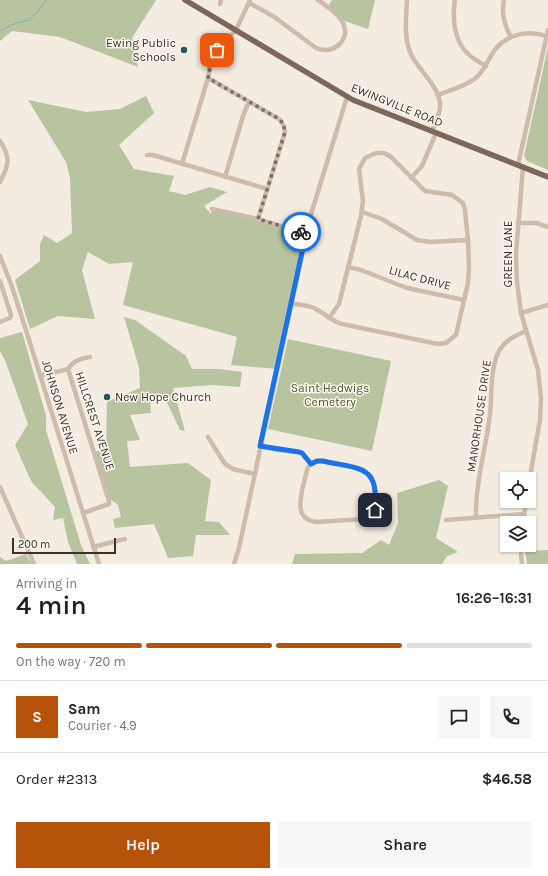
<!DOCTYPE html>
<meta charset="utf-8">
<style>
:root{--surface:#fff;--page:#f6f6f6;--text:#202124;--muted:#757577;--line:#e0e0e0;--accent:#b45309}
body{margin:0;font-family:Karla,sans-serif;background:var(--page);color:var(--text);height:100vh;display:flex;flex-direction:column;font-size:15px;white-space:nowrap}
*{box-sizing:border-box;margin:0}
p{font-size:13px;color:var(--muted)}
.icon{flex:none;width:22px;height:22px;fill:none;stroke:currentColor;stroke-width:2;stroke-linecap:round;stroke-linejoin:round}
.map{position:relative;height:564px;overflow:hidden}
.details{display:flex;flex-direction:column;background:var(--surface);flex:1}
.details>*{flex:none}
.fabs{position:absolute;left:500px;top:472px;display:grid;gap:8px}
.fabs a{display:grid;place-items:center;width:36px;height:36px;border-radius:0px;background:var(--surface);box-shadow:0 1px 3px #0004;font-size:20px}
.scale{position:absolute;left:12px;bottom:10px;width:104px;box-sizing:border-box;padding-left:4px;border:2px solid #3b302b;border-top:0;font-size:11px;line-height:14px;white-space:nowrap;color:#3b302b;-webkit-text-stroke:3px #fbf5ee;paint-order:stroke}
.pin{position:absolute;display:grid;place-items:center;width:34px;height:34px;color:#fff;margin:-17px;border-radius:8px;box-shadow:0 2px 6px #0006}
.courier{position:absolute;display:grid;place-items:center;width:40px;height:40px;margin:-20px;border:3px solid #1a73e8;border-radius:50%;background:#fff;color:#222;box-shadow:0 1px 5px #0007}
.summary em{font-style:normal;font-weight:600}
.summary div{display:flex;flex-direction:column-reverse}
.summary{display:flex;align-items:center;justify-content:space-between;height:68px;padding:0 16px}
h1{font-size:26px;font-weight:600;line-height:30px}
.bar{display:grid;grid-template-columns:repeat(4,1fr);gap:6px 4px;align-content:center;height:48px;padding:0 16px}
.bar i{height:5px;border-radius:3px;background:var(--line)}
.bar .on{background:var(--accent)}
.bar p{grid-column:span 4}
.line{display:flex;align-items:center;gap:10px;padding:0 16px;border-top:1px solid var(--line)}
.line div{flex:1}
.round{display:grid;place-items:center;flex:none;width:42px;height:42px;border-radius:0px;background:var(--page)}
.button{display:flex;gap:8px;margin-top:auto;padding:8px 16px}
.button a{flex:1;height:46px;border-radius:0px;background:var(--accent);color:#fff;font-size:16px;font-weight:600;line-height:46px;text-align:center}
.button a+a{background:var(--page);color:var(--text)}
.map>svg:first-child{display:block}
.green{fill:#b8c4a0}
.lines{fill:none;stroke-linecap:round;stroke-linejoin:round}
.stream{stroke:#7fb0b2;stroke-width:1}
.minor{stroke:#cdbbac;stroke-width:4.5}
.major{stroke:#7d675c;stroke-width:5.5}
.done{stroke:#7c716b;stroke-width:4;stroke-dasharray:0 7.2}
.route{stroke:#1a73e8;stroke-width:5}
.poi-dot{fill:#1f5a5e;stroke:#fbf5ee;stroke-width:1.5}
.labels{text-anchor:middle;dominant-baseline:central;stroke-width:3;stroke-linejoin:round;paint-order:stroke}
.poi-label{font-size:12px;fill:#3b302b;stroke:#fbf5ee;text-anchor:end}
.street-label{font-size:12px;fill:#3b302b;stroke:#fbf5ee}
.park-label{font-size:12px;fill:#4a5a2e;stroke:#fbf5ee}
</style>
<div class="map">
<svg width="548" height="564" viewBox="0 0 548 564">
<rect width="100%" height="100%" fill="#f4ebe1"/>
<!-- green -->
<g class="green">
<path d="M0,0H156L132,38L138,67L60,37L12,31L0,41Z"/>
<path d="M332,0H375L368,29L342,20L328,6Z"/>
<path d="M548,47V170L527,161L524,156Z"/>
<path d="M146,96L154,113L119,145L134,169L174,176L169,191L185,195L210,187L227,192L204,206L211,214L212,209L306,234L277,369L231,365L237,337L123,305L133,262L109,264L88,252L82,270L95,319L58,316L30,329L15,280L40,261V244L44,235L57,243L72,233L70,178L66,162L28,100L86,112L120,109Z"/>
<path d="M124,317L135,320L186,356L192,369H219L242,372L240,387L213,385L173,388L185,431L180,430L164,396L150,397L151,413L130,415L140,440L127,441L130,467L188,463L211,480L205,521L219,522L230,535H196L193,556L168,558L154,524L115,528L113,519L121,517L118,505L106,496L94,452L106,449L107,402L140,388L139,367Z"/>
<path d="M22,332L46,416V430L81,545L90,564H77L68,542L63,518L53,520L55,507L31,481L15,445L28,424L5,360L0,351V338Z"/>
<path d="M288,339L391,361L372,451L268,429Z"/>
<path d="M439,480L448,486L436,538L458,552L447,556L442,564H292L295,554L362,553L381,540L389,545L398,523L397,493Z"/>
<path d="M548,550V564H527L525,551Z"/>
<path d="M26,554L31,564H0V557L6,561Z"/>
</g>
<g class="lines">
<!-- stream -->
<path class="stream" d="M0,31L16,23L29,20L39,10L46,0"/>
<!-- minor -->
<g class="minor">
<path d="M407,0C406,17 404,36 410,52C417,70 442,87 440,108C439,116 435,124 432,131"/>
<path d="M455,0C452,18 454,41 468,54C473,59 480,62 486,66"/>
<path d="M504,0C501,14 504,25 511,37"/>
<path d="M249,3L273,16L316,48C333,56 353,39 342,21C337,12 326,6 318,0"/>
<path d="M220,4L221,0"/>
<path d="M208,78L279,119L284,126L285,132L258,219"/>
<path d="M438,95C451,90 467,86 477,77C485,69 488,60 494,51C506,34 528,30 547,36"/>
<path d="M0,141C11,158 9,165 0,182"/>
<path d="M147,155H153L267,189"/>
<path d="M182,164L208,78L210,67L214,55L220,46L236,30L250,0"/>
<path d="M518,165L548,30"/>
<path d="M523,167L516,254L517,282L521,313L538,370L541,399L540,420L529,482"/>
<path d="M225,177L244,113L249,102"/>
<path d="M411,178L422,166L436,133"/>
<path d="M212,209L258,219L306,234"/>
<path d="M362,212L382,219L417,240L430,242L468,240"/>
<path d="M518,223H536L548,227"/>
<path d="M0,256L11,284L26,330L99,564"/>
<path d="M348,267L361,270L407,288L464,300"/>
<path d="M0,281L11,315L10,318L0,322"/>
<path d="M291,303C298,305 307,305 314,308C324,313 332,321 342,324L438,344L446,343L456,335L468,283L469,268L468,240L465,210L463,203L452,195L425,191L391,157L384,153H376L365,158L359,169L363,201L361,216L339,304L329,318"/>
<path d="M521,313L548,305"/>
<path d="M68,369L109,501V504L83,513"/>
<path d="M68,369C73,361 80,358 90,357"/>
<path d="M40,376L68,369"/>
<path d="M208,437L225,464L233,469L254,474"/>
<path d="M260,446L278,450L299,452L302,453L311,464"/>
<path d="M317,461H323L362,469L371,476L374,483L375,506L373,514L364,519L316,522C295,519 300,501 303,486C305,480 306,473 308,467L311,464Z"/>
<path d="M0,487L34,564"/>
<path d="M476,517C475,483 486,449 490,414C492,395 490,371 498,353C504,341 514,336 526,331"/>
<path d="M446,520L524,514"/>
<path d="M523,523L526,501"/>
<path d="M93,547L125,539"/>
<path d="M521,554L522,564"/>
<path d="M234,564L239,548L309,221L347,97"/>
</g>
<!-- major -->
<path class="major" d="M185,0L353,100L548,177"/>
</g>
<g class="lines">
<!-- done -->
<path class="done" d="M217,50L211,61L208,78L279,119L283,123L285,132L258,219L301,232"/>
<!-- route -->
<path class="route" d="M301,232L306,234L260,446L299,452L302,453L311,464L317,461H323C358,469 380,464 375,510"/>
</g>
<!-- markers -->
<g class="poi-dot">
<circle cx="184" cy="50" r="4"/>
<circle cx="107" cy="397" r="4"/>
</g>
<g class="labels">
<!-- poi labels -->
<g class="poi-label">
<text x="176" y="43">Ewing Public<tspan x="176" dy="14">Schools</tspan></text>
<text x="115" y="397" text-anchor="start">New Hope Church</text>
</g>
<!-- street labels -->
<g class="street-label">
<text transform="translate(397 105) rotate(22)">EWINGVILLE ROAD</text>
<text transform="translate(508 254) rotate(-90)">GREEN LANE</text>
<text transform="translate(420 278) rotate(15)">LILAC DRIVE</text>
<text transform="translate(60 407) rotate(73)">JOHNSON AVENUE</text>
<text transform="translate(479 416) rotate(-82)">MANORHOUSE DRIVE</text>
<text transform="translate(95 421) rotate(72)">HILLCREST AVENUE</text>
</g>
<!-- park labels -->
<g class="park-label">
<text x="330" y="388">Saint Hedwigs<tspan x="330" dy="14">Cemetery</tspan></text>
</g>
</g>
</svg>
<div class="fabs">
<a><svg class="icon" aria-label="locate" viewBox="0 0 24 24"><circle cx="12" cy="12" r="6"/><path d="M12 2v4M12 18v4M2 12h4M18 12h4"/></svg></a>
<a><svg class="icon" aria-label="layers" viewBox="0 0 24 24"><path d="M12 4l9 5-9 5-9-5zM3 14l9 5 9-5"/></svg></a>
</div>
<div class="scale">200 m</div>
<div class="pin" style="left:217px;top:50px;background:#ea580c"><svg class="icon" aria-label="bag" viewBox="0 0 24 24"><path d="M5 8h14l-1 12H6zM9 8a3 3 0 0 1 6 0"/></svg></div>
<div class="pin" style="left:375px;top:510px;background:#1f2937"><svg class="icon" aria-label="home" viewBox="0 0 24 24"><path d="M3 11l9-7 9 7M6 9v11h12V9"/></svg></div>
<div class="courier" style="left:301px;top:232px"><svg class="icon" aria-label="bike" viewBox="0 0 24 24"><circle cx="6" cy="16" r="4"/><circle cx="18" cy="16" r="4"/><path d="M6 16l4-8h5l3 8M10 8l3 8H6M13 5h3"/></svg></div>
</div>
<section class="details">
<div class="summary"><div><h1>4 min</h1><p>Arriving in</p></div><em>16:26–16:31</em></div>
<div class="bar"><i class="on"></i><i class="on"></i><i class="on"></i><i></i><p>On the way · 720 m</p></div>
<div class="line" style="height:72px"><b class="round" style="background:var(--accent);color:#fff">S</b><div><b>Sam</b><p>Courier · 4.9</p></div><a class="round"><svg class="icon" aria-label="chat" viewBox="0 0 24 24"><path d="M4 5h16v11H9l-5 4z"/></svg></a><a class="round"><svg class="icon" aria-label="phone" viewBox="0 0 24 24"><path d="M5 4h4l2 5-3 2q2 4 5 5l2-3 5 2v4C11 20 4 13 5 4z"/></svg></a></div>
<div class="line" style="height:52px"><div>Order #2313</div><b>$46.58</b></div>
<div class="button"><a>Help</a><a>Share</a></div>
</section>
